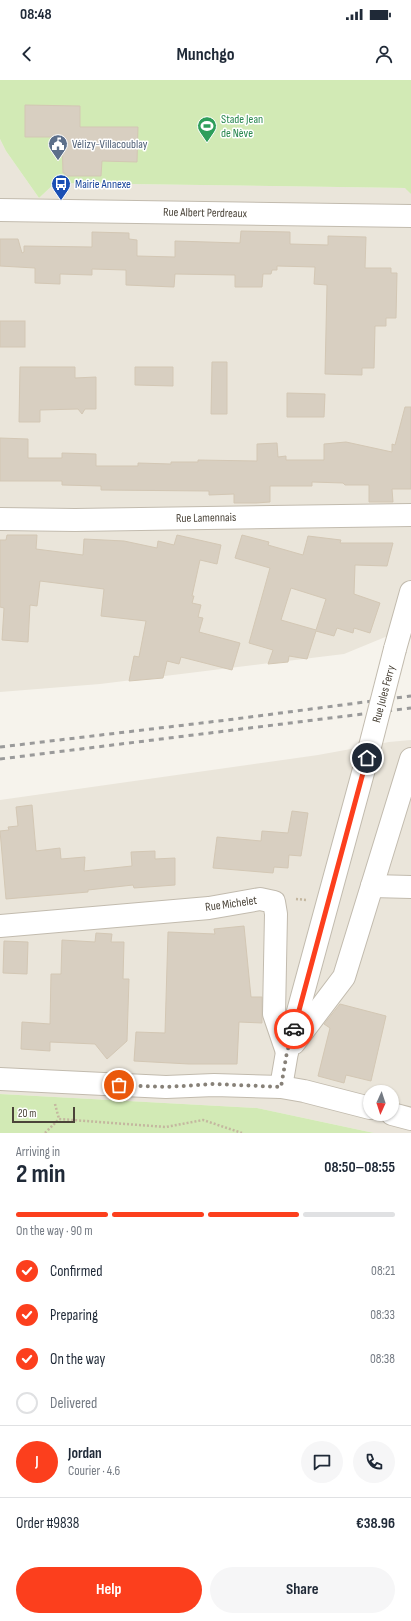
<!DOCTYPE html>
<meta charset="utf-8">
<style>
:root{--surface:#fff;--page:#f6f6f7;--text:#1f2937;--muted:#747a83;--line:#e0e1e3;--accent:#fc3f1d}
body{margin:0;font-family:"Sofia Sans Condensed",sans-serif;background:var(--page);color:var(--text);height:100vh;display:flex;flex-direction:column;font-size:15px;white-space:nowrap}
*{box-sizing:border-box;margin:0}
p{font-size:13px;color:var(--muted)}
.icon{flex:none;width:22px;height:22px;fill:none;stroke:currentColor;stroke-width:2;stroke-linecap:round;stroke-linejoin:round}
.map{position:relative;height:1053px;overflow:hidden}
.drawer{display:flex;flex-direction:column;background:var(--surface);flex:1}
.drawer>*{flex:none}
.needle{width:26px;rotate:183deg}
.tools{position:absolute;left:363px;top:1005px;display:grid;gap:8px}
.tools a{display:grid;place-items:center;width:36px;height:36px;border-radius:50%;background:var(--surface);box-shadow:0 1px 3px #0004;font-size:20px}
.scale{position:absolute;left:12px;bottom:10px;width:63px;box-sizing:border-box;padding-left:4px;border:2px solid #4b4439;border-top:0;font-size:11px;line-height:14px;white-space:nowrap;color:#4b4439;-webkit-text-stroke:3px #fff;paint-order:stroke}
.pin{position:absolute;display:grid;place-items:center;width:34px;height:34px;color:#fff;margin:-17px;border:2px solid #fff;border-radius:50%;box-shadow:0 1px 4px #0007}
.courier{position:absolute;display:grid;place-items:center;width:40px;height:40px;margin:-20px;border:3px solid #fc3f1d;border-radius:50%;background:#fff;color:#222;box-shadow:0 1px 5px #0007}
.overview em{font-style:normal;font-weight:700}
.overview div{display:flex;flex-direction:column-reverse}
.overview{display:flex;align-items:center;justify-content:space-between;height:68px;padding:0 16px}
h1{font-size:26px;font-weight:700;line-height:30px}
.bar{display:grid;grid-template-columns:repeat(4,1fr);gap:6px 4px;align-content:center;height:48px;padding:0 16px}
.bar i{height:5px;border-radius:3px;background:var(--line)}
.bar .active{background:var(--accent)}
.bar p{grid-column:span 4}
.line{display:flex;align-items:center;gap:10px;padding:0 16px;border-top:1px solid var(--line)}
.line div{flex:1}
.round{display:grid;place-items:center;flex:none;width:42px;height:42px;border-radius:21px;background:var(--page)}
ol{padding:0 16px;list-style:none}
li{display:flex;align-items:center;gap:12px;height:44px}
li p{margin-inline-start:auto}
li .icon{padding:4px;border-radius:50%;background:var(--accent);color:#fff;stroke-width:4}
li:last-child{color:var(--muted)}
li i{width:22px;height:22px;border:2px solid var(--line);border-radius:50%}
.primary-button{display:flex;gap:8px;margin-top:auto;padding:8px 16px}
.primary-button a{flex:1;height:46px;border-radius:24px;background:var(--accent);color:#fff;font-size:16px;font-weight:700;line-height:46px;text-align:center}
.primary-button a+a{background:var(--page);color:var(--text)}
.status{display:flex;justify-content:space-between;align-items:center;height:28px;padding:0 20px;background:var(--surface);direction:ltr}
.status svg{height:11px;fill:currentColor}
header{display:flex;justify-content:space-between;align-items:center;height:52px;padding:0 16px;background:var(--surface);font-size:18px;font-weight:700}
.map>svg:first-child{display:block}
.residential{fill:#eae5da;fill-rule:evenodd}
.green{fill:#d2eab5}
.building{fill:#d8cfc1;stroke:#d3c7b4;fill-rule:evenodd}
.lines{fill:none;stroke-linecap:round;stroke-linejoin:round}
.minor-casing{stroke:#c2bbae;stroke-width:24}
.path{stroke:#c4b79f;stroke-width:2.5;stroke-dasharray:2 2;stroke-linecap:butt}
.minor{stroke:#fff;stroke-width:22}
.rail{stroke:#9a9a9a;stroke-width:3;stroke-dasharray:5 5;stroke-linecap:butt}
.minor-bridge-casing{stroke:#c2bbae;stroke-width:24;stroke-linecap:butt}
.minor-bridge{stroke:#fff;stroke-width:22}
.done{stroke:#878178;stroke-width:4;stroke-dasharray:0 7.2}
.route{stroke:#fc3f1d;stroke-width:5}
.labels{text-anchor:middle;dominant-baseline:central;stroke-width:3;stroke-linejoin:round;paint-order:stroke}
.leisure-label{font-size:12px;fill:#27864d;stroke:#fff;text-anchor:start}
.service-label{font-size:12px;fill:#4e5e75;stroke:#fff;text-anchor:start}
.transit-label{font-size:12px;fill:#164399;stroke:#fff;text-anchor:start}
.street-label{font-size:12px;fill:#4b4439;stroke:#fff}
</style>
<div class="status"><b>08:48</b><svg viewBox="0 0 49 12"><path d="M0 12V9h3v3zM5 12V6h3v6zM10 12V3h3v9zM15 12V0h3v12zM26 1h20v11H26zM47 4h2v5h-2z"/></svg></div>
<header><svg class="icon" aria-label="back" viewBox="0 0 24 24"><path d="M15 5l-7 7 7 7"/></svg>Munchgo<svg class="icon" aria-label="person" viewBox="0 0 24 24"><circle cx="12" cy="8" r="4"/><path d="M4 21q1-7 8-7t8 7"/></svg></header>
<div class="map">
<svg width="411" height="1053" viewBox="0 0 411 1053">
<rect width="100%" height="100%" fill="#f6f3ec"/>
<!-- residential -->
<g class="residential">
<path d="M0,59L6,71L39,118L55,103L406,108L411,114V554L395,553L344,574L100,604L0,612Z"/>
<path d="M411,660V1053H374L257,1028L0,1014V720L318,675L389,662ZM370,1012H392V1034H370Z"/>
</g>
<!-- green -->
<g class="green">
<path d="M0,0H411V114L405,108L55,103L39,118L6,71L0,59Z"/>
<path d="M0,1014L257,1028L374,1053H0Z"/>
</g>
<!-- building -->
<g class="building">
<path d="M25,25L80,26V47H138L137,82L102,81L101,96H65V93H63L62,57H25Z"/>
<path d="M241,151L290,152V164L328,165V156L366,157L365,188H391V193H397L396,238H386V246H375L374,288H362V295L325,294L327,205L314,204L315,187L277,186V190H272L271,194H263L262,207H235V195L175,194L174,207L126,205V190L92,189V195L60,194V204L35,203V188L0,186V159H18L22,173L24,172V166L92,167V152L129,153V159L137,160V176L175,177V161L240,163Z"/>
<rect x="0" y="241" width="25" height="26"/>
<path d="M212,282H227V334H211Z"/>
<path d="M20,287H75V298L96,297V329H85L82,334L78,329L40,330V342H19Z"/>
<path d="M135,287H173V306L135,305Z"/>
<path d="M287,313L325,314L324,337H287Z"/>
<path d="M405,327H411V409H392L393,422H369V405H345L343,403L312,402V406H270V422L256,423H234V414L209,415V411L101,410V406L62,405V401H0V358L28,359V378H62V373L96,374V386H138V383L171,384V382H198V380L257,381V364L277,363L278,377L286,376V380H324V364L346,362L392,372V364L395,365Z"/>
<path d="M7,455H37L36,469L83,475L84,459L124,461L157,468L158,461L174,465L177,455L221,465L217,484L200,480L192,516H194L192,523L201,525L198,537L203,538L199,552L240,563L232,590L181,577L179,584L167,581L163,598L129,601L134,576L139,577L146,541L101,536L104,509L40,501L37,526L30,525L28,562L2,560L4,528L0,527V460H6Z"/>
<path d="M242,455L269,462L268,465L303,475L308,456L341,460L340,463H393L387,486L355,485L354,514L380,523L370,553L354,548L353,553L337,548L334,556L316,551L307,579L289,576L288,582L268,584L273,570L249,563L270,488L235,478ZM291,508L326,519L316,550L281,540Z"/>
<path d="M32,725L36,771L60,768L61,779L85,777L84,791L132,786L131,772L155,771V779L175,778V805L134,808L133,805L88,810V812L6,819L0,751L9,750L8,747L18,746L16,727Z"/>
<path d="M292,731L308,733L301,776L289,775L288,788L274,787L273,793L213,788L217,757L261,761L262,751L288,753Z"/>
<path d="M244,846L251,917H262V943L239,942L237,984H189L134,981L136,952L165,953L168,852L215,854L214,849Z"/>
<path d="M96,853L112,854L111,862H124L123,899H129L127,961L107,979L95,964L50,962V971L21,969L22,942L50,944L51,894H61L62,860L95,862Z"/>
<path d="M4,861L28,862L27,894L3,893Z"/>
<path d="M340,924L386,936L371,1001L346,995L344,1003L318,996L330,948L324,944Z"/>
</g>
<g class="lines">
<defs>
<g id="minor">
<path d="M0,130L411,136"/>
<path d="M0,439L75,440L411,435"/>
<path d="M395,569L411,512"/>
<path d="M372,806L411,807"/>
<path d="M0,846L209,828L260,819L274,822L276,834L274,934L287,972"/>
<path d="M294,963L344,897L411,679"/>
<path d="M0,999L166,1007L214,1005L281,1007L304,1011L370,1028"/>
<path d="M281,1007L287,972L367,678"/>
<path d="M392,1034L411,1039"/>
</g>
</defs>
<!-- minor casing -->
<use href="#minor" class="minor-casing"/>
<!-- path -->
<g class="path">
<path d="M296,819L307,820"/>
<path d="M55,1024L59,1039"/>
<path d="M45,1053L59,1039L166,1047L203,1040L242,1053"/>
</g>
<!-- minor -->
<use href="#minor" class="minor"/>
<!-- rail -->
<g class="rail">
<path d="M0,667L227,640L411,616"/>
<path d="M0,679L411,628"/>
</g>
<defs>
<path id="minor-bridge" d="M367,678L395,569"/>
</defs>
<!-- minor-bridge casing -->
<use href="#minor-bridge" class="minor-bridge-casing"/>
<!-- minor-bridge -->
<use href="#minor-bridge" class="minor-bridge"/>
</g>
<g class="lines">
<!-- done -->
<path class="done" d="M119,1005L166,1007L214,1004L281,1007L287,972L294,949"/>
<!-- route -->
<path class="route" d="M294,949L367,678"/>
</g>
<!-- icons -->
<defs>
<symbol id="stadium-pin" viewBox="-11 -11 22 30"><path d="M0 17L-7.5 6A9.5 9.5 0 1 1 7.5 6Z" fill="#2e9e5b" stroke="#fff"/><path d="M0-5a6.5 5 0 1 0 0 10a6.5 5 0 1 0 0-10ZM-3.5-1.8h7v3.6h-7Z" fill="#fff"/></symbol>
<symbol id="civic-pin" viewBox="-11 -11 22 30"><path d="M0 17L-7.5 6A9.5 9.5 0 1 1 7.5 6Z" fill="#5c6f8a" stroke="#fff"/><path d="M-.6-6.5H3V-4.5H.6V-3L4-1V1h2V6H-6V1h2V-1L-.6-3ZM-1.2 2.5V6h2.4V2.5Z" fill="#fff"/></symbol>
<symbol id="bus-pin" viewBox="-11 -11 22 30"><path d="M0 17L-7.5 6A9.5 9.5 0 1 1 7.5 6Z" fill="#1a4fb4" stroke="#fff"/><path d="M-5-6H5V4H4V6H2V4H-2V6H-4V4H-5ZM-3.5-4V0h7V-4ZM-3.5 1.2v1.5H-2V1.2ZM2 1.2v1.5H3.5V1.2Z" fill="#fff"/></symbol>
</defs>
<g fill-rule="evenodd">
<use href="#stadium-pin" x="196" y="35" width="22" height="30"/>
<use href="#civic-pin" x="47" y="53" width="22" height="30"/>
<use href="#bus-pin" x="50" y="93" width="22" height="30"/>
</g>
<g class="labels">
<!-- leisure labels -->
<g class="leisure-label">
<text x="221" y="39">Stade Jean<tspan x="221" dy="14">de Nève</tspan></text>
</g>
<!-- service labels -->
<g class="service-label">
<text x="72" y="64">Vélizy-Villacoublay</text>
</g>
<!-- transit labels -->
<g class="transit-label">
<text x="75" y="104">Mairie Annexe</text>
</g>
<!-- street labels -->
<g class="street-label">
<text transform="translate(205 133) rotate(1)">Rue Albert Perdreaux</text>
<text transform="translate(206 438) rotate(-1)">Rue Lamennais</text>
<text transform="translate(384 614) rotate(-75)">Rue Jules Ferry</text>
<text transform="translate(231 824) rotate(-8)">Rue Michelet</text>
</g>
</g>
</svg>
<div class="tools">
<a><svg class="needle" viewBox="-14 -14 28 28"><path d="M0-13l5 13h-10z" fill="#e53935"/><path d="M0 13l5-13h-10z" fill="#747a83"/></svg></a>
</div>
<div class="scale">20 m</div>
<div class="pin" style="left:119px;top:1005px;background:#ea580c"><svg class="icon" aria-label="bag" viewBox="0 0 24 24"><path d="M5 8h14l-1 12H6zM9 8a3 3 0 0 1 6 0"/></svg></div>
<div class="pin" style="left:367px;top:678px;background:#1f2937"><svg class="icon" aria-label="home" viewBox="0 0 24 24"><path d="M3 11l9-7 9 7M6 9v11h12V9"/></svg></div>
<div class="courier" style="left:294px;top:949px"><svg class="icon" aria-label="car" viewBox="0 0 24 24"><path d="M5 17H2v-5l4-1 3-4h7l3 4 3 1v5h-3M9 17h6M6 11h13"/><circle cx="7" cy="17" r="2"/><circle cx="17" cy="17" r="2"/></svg></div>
</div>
<section class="drawer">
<div class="overview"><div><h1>2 min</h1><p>Arriving in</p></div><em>08:50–08:55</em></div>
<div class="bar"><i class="active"></i><i class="active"></i><i class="active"></i><i></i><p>On the way · 90 m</p></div>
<ol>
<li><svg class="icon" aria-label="check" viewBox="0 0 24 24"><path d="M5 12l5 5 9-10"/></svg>Confirmed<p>08:21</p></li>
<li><svg class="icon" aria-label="check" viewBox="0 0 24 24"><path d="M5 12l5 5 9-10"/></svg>Preparing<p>08:33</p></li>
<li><svg class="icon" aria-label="check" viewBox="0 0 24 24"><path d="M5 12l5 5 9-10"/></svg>On the way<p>08:38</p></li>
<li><i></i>Delivered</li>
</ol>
<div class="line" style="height:72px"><b class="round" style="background:var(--accent);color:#fff">J</b><div><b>Jordan</b><p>Courier · 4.6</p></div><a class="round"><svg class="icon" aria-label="chat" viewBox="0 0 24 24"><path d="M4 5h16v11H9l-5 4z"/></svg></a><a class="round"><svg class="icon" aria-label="phone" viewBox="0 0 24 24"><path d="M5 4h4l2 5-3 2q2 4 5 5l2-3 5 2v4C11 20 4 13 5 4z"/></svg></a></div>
<div class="line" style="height:52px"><div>Order #9838</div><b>€38.96</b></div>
<div class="primary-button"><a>Help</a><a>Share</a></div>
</section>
